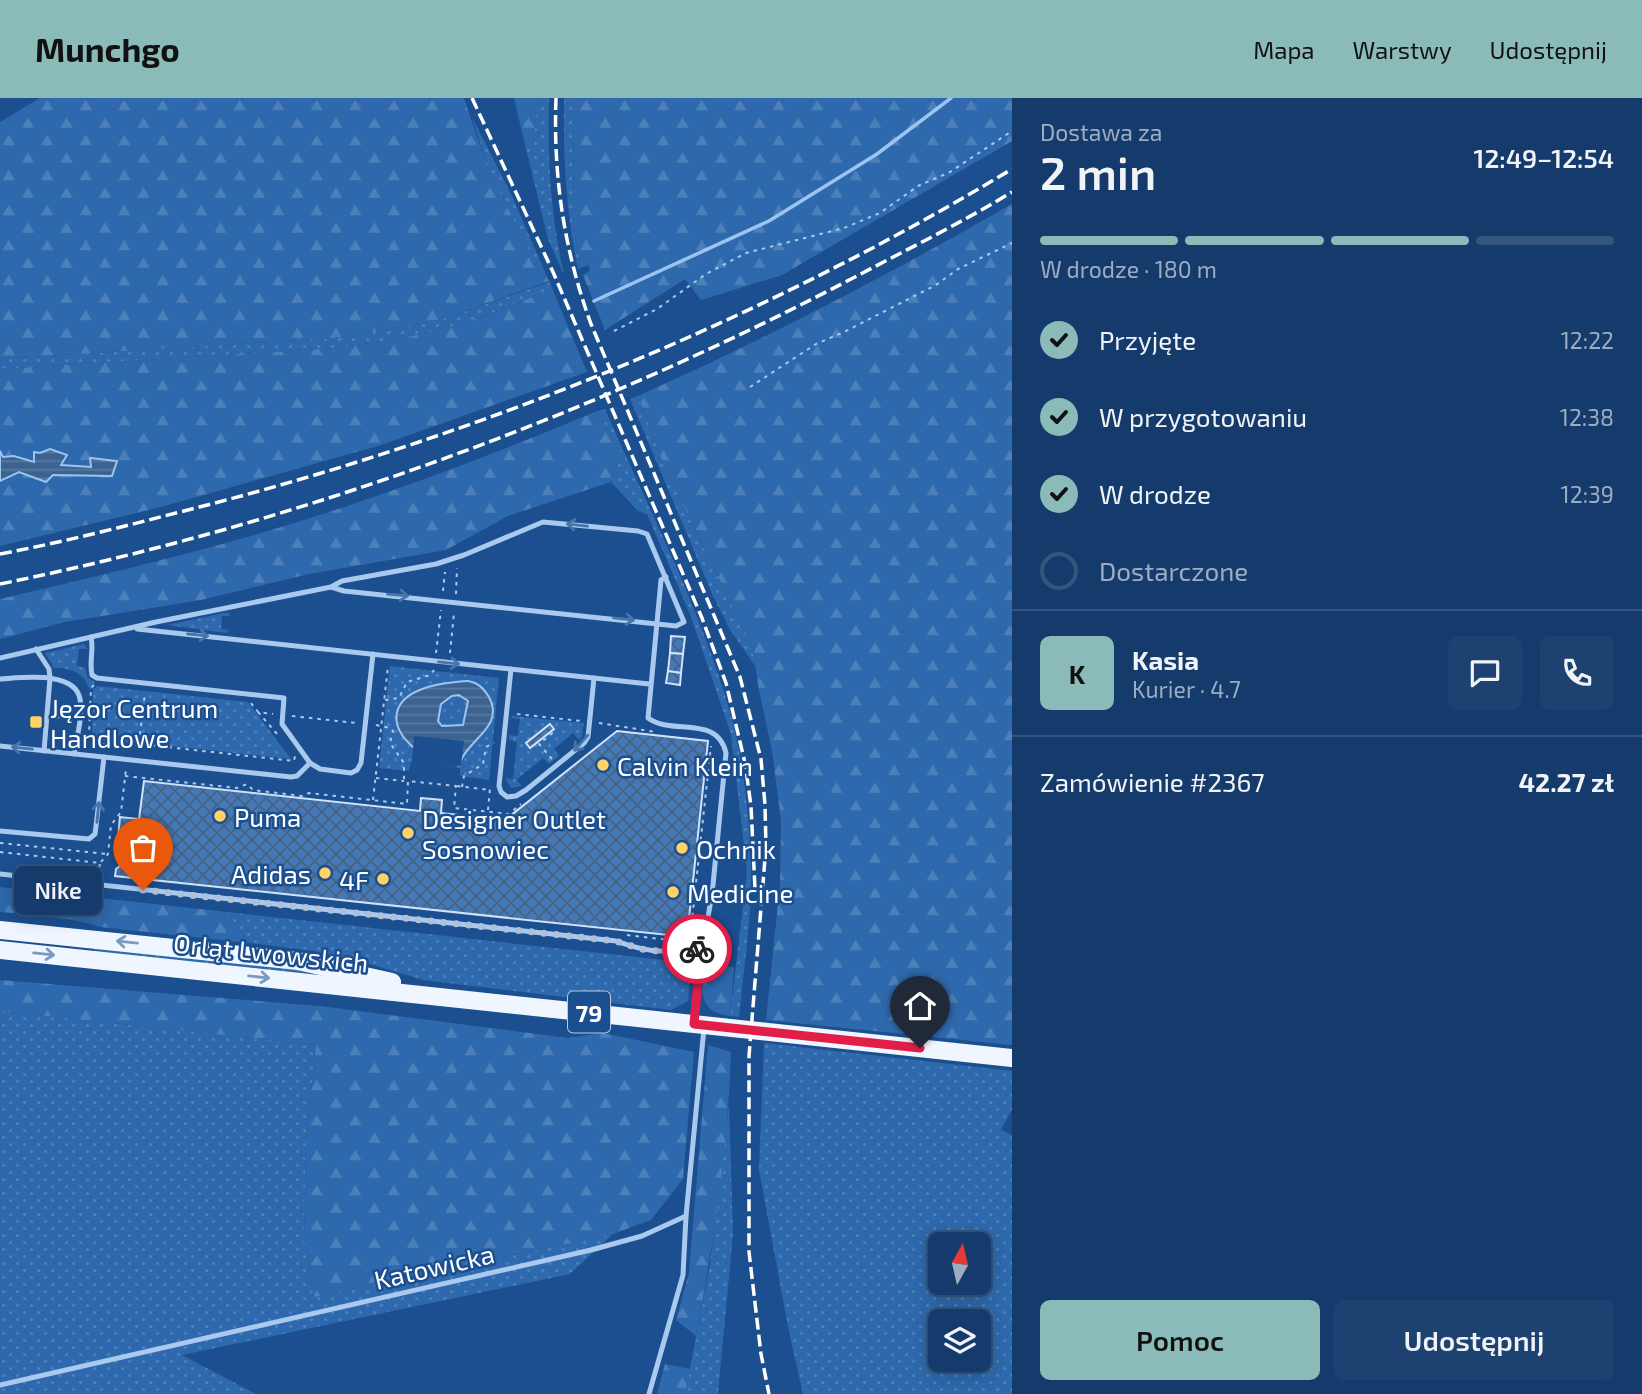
<!DOCTYPE html>
<html lang="pl">
<meta charset="utf-8">
<style>
:root{--surface:#143b6b;--page:#1d4271;--text:#f1f3f6;--muted:#9dadc1;--line:#33557e;--accent:#8bbbb9}
body{margin:0;font-family:"Exo 2",sans-serif;background:var(--page);color:var(--text);height:100vh;display:flex;flex-direction:column;font-size:26px;white-space:nowrap}
*{box-sizing:border-box;margin:0}
p{font-size:23px;color:var(--muted)}
.icon{flex:none;width:38px;height:38px;fill:none;stroke:currentColor;stroke-width:2;stroke-linecap:round;stroke-linejoin:round}
.map{position:relative;flex:1;overflow:hidden}
.drawer{display:flex;flex-direction:column;background:var(--surface);width:630px}
.drawer>*{flex:none}
.needle{width:46px;rotate:8deg}
.buttons{position:absolute;left:928px;top:1134px;display:grid;gap:14px}
.buttons a{display:grid;place-items:center;width:63px;height:63px;border-radius:10px;background:var(--surface);box-shadow:0 4px 18px #0003,0 0 0 2px var(--line);font-size:35px}
.pin{position:absolute;display:grid;place-items:center;width:60px;height:60px;color:#fff;margin:-72px -30px;border-radius:50% 50% 50% 0;rotate:-45deg;box-shadow:0 0 7px #0007}
.pin .icon{rotate:45deg}
.courier{position:absolute;display:grid;place-items:center;width:70px;height:70px;margin:-35px;border:5px solid #e11d48;border-radius:50%;background:#fff;color:#222;box-shadow:0 2px 9px #0007}
.bubble{position:absolute;height:49px;border-radius:10px;background:var(--surface);box-shadow:0 4px 18px #0003,0 0 0 2px var(--line);font-size:23px;font-weight:600;line-height:49px;text-align:center}
.summary em{font-style:normal;font-weight:600}
.summary div{display:flex;flex-direction:column-reverse}
.summary{display:flex;align-items:center;justify-content:space-between;height:119px;padding:0 28px}
h1{font-size:46px;font-weight:600;line-height:52px}
.bar{display:grid;grid-template-columns:repeat(4,1fr);gap:10px 7px;align-content:center;height:84px;padding:0 28px}
.bar i{height:9px;border-radius:5px;background:var(--line)}
.bar .active{background:var(--accent)}
.bar p{grid-column:span 4}
.line{display:flex;align-items:center;gap:18px;padding:0 28px;border-top:2px solid var(--line)}
.line div{flex:1}
.round{display:grid;place-items:center;flex:none;width:74px;height:74px;border-radius:10px;background:var(--page)}
ol{padding:0 28px;list-style:none}
li{display:flex;align-items:center;gap:21px;height:77px}
li p{margin-inline-start:auto}
li .icon{padding:7px;border-radius:50%;background:var(--accent);color:#111;stroke-width:4}
li:last-child{color:var(--muted)}
li i{width:38px;height:38px;border:4px solid var(--line);border-radius:50%}
.cta{display:flex;gap:14px;margin-top:auto;padding:14px 28px}
.cta a{flex:1;height:80px;border-radius:10px;background:var(--accent);color:#111;font-size:28px;font-weight:600;line-height:80px;text-align:center}
.cta a+a{background:var(--page);color:var(--text)}
header{display:flex;align-items:center;gap:42px;box-sizing:border-box;height:98px;padding:0 35px;background:var(--accent);color:#111}
header strong{font-size:33px}
nav{display:flex;gap:38px;margin-inline-start:auto;font-size:24px}
main{display:flex;flex:1;min-height:0}
.map>svg:first-child{display:block}
.grass{fill:url(#grass-dots);fill-rule:evenodd}
.forest{fill:url(#forest-firs)}
.water{fill:url(#water-rules);stroke:#9cc4f0;stroke-width:2;fill-rule:evenodd}
.pier{fill:#1b4f8f}
.lines{fill:none;stroke-linecap:round;stroke-linejoin:round}
.stream{stroke:#9cc4f0;stroke-width:3.5}
.building{fill:url(#building-cross-hatch);stroke:#cfe3fa;stroke-width:2}
.path{stroke:#a9c9ee;stroke-width:2;stroke-dasharray:3.5 5;stroke-linecap:butt}
.lane{stroke:#a9c9ee;stroke-width:5}
.primary{stroke:#f0f6ff;stroke-width:18}
.rail{stroke:#fff;stroke-width:3.5;stroke-dasharray:12 5;stroke-linecap:butt}
.oneway{stroke:#4674ac}
.oneway2{stroke:#7b9ac1}
.done{stroke:#afc1d8;stroke-width:7;stroke-dasharray:0 12.6}
.route{stroke:#e11d48;stroke-width:9}
.poi-dot{fill:#ffd166;stroke:#1b4f8f;stroke-width:2.5}
.labels{text-anchor:middle;dominant-baseline:central;stroke-width:5;stroke-linejoin:round;paint-order:stroke}
.shield{fill:#1b4f8f;stroke:#bbcadd;stroke-width:2}
.shield-label{font-size:24px;font-weight:bold;fill:#fff}
.poi-label{font-size:26px;fill:#fff;stroke:#1b4f8f;text-anchor:start}
.street-label{font-size:26px;fill:#fff;stroke:#1b4f8f}
</style>
<header>
<strong>Munchgo</strong>
<nav><a>Mapa</a><a>Warstwy</a><a>Udostępnij</a></nav>
</header>
<main>
<div class="map">
<svg width="1012" height="1296" viewBox="0 0 1012 1296">
<defs>
<pattern id="grass-dots" width="8" height="8" patternUnits="userSpaceOnUse" patternTransform="scale(1.75)"><rect width="8" height="8" fill="#2e69ad"/><path d="M2 2h.1M6 6h.1" fill="none" stroke="#4d80b9" stroke-width="1.8" stroke-linecap="round"/></pattern>
<pattern id="forest-firs" width="22" height="20" patternUnits="userSpaceOnUse" patternTransform="scale(1.75)"><rect width="22" height="20" fill="#2e69ad"/><path d="M5 1l3.5 6h-7zM16 11l3.5 6h-7z" fill="#4d80b9"/></pattern>
<pattern id="water-rules" width="6" height="5" patternUnits="userSpaceOnUse" patternTransform="scale(1.75)"><rect width="6" height="5" fill="#3c6290"/><path d="M0 2.5h6" fill="none" stroke="#597aa1"/></pattern>
<pattern id="building-cross-hatch" width="8" height="8" patternUnits="userSpaceOnUse" patternTransform="scale(1.75)"><rect width="8" height="8" fill="#4478b7"/><path d="M0 0l8 8M0 8l8-8" fill="none" stroke="#486282"/></pattern>
</defs>
<rect width="100%" height="100%" fill="#1b4f8f"/>
<!-- grass -->
<g class="grass">
<path d="M537,0H549C547,59 551,119 564,177L548,141L525,47L533,48Z"/>
<path d="M564,0H573L574,131L581,170L578,171C566,114 563,59 564,0Z"/>
<path d="M472,19L512,98L552,190C513,208 471,225 428,235C398,241 367,245 337,250L0,271V261L333,240L416,227L449,219L549,184L525,145L487,68Z"/>
<path d="M638,298L663,365L753,551L755,568L729,530L713,498L630,301Z"/>
<path d="M605,311C648,410 700,509 730,614C742,657 747,701 750,745C754,803 745,862 739,919L730,918L747,774L731,636L690,516L647,416L638,413L611,384L620,354L597,313Z"/>
<path d="M224,515H228L231,518H222L221,531L229,532L226,535L167,527Z"/>
<path d="M84,546L87,551H79L77,568L85,569L87,579L95,584L90,592C83,574 72,570 54,570L45,555Z"/>
<path d="M390,568L499,580L489,682L460,678V670L411,664L409,673L379,670Z"/>
<path d="M98,588L248,604L291,661L133,644L121,645L95,642L92,636L93,591Z"/>
<path d="M512,618L584,625L582,638L579,642L573,635L554,651L559,658L549,666L543,660L516,682L522,688L511,690L505,680L513,681L517,644L509,642V637L518,638L520,621L511,620Z"/>
<path d="M227,814L691,865L688,903L671,912L423,882L373,867L314,853L249,845Z"/>
<path d="M95,847L281,868L357,881L94,855Z"/>
<path d="M0,913L316,947L306,1042L304,1140L314,1199L613,1136L570,1176L182,1257L256,1296H0Z"/>
<path d="M764,945L1012,973V1011L1001,1032L1012,1037V1296H803L789,1234L759,1072ZM940,1146H978V1185H940ZM940,1223H978V1262H940Z"/>
<path d="M729,1006L733,1135L718,1296H685L710,1166Z"/>
</g>
<!-- forest -->
<g class="forest">
<path d="M40,0H464L487,68L525,145L549,183L449,219L416,227L333,240L0,261V24Z"/>
<path d="M514,0H537L533,49L525,47Z"/>
<path d="M573,0H1012V43L782,177L701,202L685,181L605,232L583,177L590,173L588,167L581,170L574,131Z"/>
<path d="M1012,106V947L766,922L780,786L781,722L772,653L758,587L753,551L663,365L638,298C766,241 890,176 1012,106Z"/>
<path d="M552,190L587,274L378,348L161,409L0,448V271L337,250C367,245 398,241 428,235C471,225 513,208 552,190Z"/>
<path d="M597,313L620,354L611,384L508,418L446,452L309,476L201,502L65,524L0,541V501C89,480 180,459 268,433C380,400 490,358 597,313Z"/>
<path d="M0,789L227,814L249,845L101,829C68,819 34,817 0,814Z"/>
<path d="M703,866L734,869L730,918C696,914 703,893 703,866Z"/>
<path d="M0,882L320,908L568,940L603,935L694,954L683,1081L651,1122L613,1136L314,1199L304,1140L306,1042L316,947L0,913Z"/>
<path d="M708,947L731,954C728,1049 714,1144 696,1238L676,1222L689,1175Z"/>
<path d="M665,1266L690,1271L685,1296H657Z"/>
</g>
<!-- water -->
<g class="water">
<path d="M50,351L67,357L61,367L91,369L90,360L117,363L112,378L53,377L46,384L19,374L0,383V353L3,359L14,358L34,364V354L40,355Z"/>
<path d="M468,583C479,585 483,590 489,599C505,628 469,641 460,664C449,660 421,655 413,649C387,626 392,601 425,590C439,585 454,584 468,583ZM459,597L468,603L463,627L442,628L438,623L441,606L452,598Z"/>
</g>
<!-- pier -->
<path class="pier" d="M414,638L464,643L461,667L453,669L412,664Z"/>
<g class="lines">
<!-- stream -->
<path class="stream" d="M594,203L769,123L877,56L951,0"/>
</g>
<!-- building -->
<g class="building">
<path d="M671,538L685,539L683,556L670,555Z"/>
<path d="M670,555L683,556L681,575L668,573Z"/>
<path d="M668,573L681,575L680,587L666,585Z"/>
<path d="M550,626L554,631L530,650L526,645Z"/>
<path d="M617,633L708,643L687,839L115,778L116,771L136,755L137,742L118,740L119,729L120,719L139,721L144,683L420,713L421,700L432,701L442,702L441,715L505,722Z"/>
</g>
<g class="lines">
<!-- path -->
<g class="path">
<path d="M614,233L657,211L706,176L746,155L844,130L880,115L918,88L950,74L1012,33"/>
<path d="M750,289L816,246L844,234L936,187L958,171L1012,145"/>
<path d="M443,493L445,474"/>
<path d="M456,496L457,470"/>
<path d="M436,555L441,512"/>
<path d="M450,555L454,515"/>
<path d="M94,587L91,590L89,637L94,645L128,649L139,646L294,663L295,658"/>
<path d="M385,602L399,600L407,584L430,577L434,572"/>
<path d="M251,605L258,614L273,616"/>
<path d="M258,614L278,637"/>
<path d="M517,616L581,623"/>
<path d="M292,618L356,625"/>
<path d="M56,619L72,621"/>
<path d="M599,625L656,634"/>
<path d="M376,627L390,630L393,633L390,645L404,665V683"/>
<path d="M139,645L145,595"/>
<path d="M552,661L539,646L555,633"/>
<path d="M125,678L237,690L247,686L253,692L302,698L309,695L407,706L408,683L456,688L454,710L509,716L521,706"/>
<path d="M376,680L404,683"/>
<path d="M457,688L490,692"/>
<path d="M462,689L464,678L483,666L486,649L494,645"/>
<path d="M373,702L388,568"/>
<path d="M488,712L490,690"/>
<path d="M0,745L107,756"/>
<path d="M0,754L100,765L108,756L111,727L121,714L126,671"/>
<path d="M98,778L100,765"/>
<path d="M627,837L678,843"/>
<path d="M687,842L690,840L711,648"/>
</g>
<!-- lane -->
<g class="lane">
<path d="M666,479L661,482L648,620C672,638 717,616 726,655L712,797L698,872L695,923"/>
<path d="M137,531L649,586"/>
<path d="M91,539C94,552 89,564 92,577L97,580L284,600L282,626L310,665L320,671L351,675L357,672L361,665L373,556"/>
<path d="M36,551L49,571L50,580L44,653"/>
<path d="M0,560L156,524L331,489L342,483L436,466L464,457L543,424L638,433L647,436L684,524L676,528L344,493L331,489"/>
<path d="M511,571L499,688L501,694L507,699L516,698L526,692L584,645L588,639L594,580"/>
<path d="M0,581C20,580 75,572 80,601C83,617 77,639 74,656"/>
<path d="M0,648L291,679L297,678L310,665"/>
<path d="M0,733L89,741L95,736L96,728L104,659"/>
<path d="M0,776L616,843C631,848 645,853 661,853C674,853 688,849 701,852"/>
<path d="M0,1287L591,1152L642,1138L686,1118L704,930"/>
<path d="M649,1296L683,1177L686,1118"/>
</g>
<!-- primary -->
<g class="primary">
<path d="M0,832L298,863L392,884"/>
<path d="M0,852L1012,960"/>
</g>
<!-- rail -->
<g class="rail">
<path d="M472,0L553,174L702,520L726,585L745,665L751,708L755,791"/>
<path d="M556,0C553,78 564,152 591,226L740,579L761,661L765,707L766,748L749,958V1154L761,1256L769,1296"/>
<path d="M0,456C59,445 118,430 176,415C468,342 754,227 1012,71"/>
<path d="M0,486C296,426 586,320 853,180C906,152 961,125 1012,94"/>
</g>
</g>
<!-- one-way arrows -->
<defs><path id="oneway-shaft" d="M-6 0H5M1.5-3L5.5 0L1.5 3" fill="none" stroke-width="1.6" stroke-linecap="round" stroke-linejoin="round" transform="scale(1.75)"/></defs>
<g class="oneway">
<use href="#oneway-shaft" transform="translate(577 427) rotate(-174)"/>
<use href="#oneway-shaft" transform="translate(398 497) rotate(5)"/>
<use href="#oneway-shaft" transform="translate(624 521) rotate(6)"/>
<use href="#oneway-shaft" transform="translate(198 537) rotate(6)"/>
<use href="#oneway-shaft" transform="translate(449 565) rotate(6)"/>
<use href="#oneway-shaft" transform="translate(581 645) rotate(131)"/>
<use href="#oneway-shaft" transform="translate(22 650) rotate(-174)"/>
<use href="#oneway-shaft" transform="translate(98 714) rotate(-84)"/>
</g>
<g class="oneway2">
<use href="#oneway-shaft" transform="translate(127 844) rotate(-174)"/>
<use href="#oneway-shaft" transform="translate(44 856) rotate(6)"/>
<use href="#oneway-shaft" transform="translate(259 879) rotate(6)"/>
</g>
<g class="lines">
<!-- done -->
<path class="done" d="M143,792L616,843L641,851L658,853L697,851"/>
<!-- route -->
<path class="route" d="M697,851L701,852L694,926L920,950"/>
</g>
<!-- markers -->
<g class="poi-dot">
<rect x="29" y="617" width="14" height="14" rx="3.5"/>
<circle cx="603" cy="667" r="7"/>
<circle cx="220" cy="718" r="7"/>
<circle cx="408" cy="735" r="7"/>
<circle cx="682" cy="750" r="7"/>
<circle cx="325" cy="775" r="7"/>
<circle cx="383" cy="781" r="7"/>
<circle cx="673" cy="794" r="7"/>
</g>
<g class="labels">
<!-- shield labels -->
<rect class="shield" x="568" y="893.5" width="42" height="41" rx="5"/>
<g class="shield-label">
<text x="589" y="914">79</text>
</g>
<!-- poi labels -->
<g class="poi-label">
<text x="50" y="609">Jęzor Centrum<tspan x="50" dy="30">Handlowe</tspan></text>
<text x="617" y="667">Calvin Klein</text>
<text x="234" y="718">Puma</text>
<text x="422" y="720">Designer Outlet<tspan x="422" dy="30">Sosnowiec</tspan></text>
<text x="696" y="750">Ochnik</text>
<text x="311" y="775" text-anchor="end">Adidas</text>
<text x="369" y="781" text-anchor="end">4F</text>
<text x="687" y="794">Medicine</text>
</g>
<!-- street labels -->
<g class="street-label">
<text transform="translate(271 854) rotate(6)">Orląt Lwowskich</text>
<text transform="translate(434 1168) rotate(-13)">Katowicka</text>
</g>
</g>
</svg>
<div class="buttons">
<a><svg class="needle" viewBox="-14 -14 28 28"><path d="M0-13l5 13h-10z" fill="#e53935"/><path d="M0 13l5-13h-10z" fill="#9dadc1"/></svg></a>
<a><svg class="icon" aria-label="layers" viewBox="0 0 24 24"><path d="M12 4l9 5-9 5-9-5zM3 14l9 5 9-5"/></svg></a>
</div>
<div class="pin" style="left:143px;top:792px;background:#ea580c"><svg class="icon" aria-label="bag" viewBox="0 0 24 24"><path d="M5 8h14l-1 12H6zM9 8a3 3 0 0 1 6 0"/></svg></div>
<div class="pin" style="left:920px;top:950px;background:#1f2937"><svg class="icon" aria-label="home" viewBox="0 0 24 24"><path d="M3 11l9-7 9 7M6 9v11h12V9"/></svg></div>
<div class="courier" style="left:697px;top:851px"><svg class="icon" aria-label="bike" viewBox="0 0 24 24"><circle cx="6" cy="16" r="4"/><circle cx="18" cy="16" r="4"/><path d="M6 16l4-8h5l3 8M10 8l3 8H6M13 5h3"/></svg></div>
<div class="bubble" style="left:14px;top:768px;width:88px">Nike</div>
</div>
<section class="drawer">
<div class="summary"><div><h1>2 min</h1><p>Dostawa za</p></div><em>12:49–12:54</em></div>
<div class="bar"><i class="active"></i><i class="active"></i><i class="active"></i><i></i><p>W drodze · 180 m</p></div>
<ol>
<li><svg class="icon" aria-label="check" viewBox="0 0 24 24"><path d="M5 12l5 5 9-10"/></svg>Przyjęte<p>12:22</p></li>
<li><svg class="icon" aria-label="check" viewBox="0 0 24 24"><path d="M5 12l5 5 9-10"/></svg>W przygotowaniu<p>12:38</p></li>
<li><svg class="icon" aria-label="check" viewBox="0 0 24 24"><path d="M5 12l5 5 9-10"/></svg>W drodze<p>12:39</p></li>
<li><i></i>Dostarczone</li>
</ol>
<div class="line" style="height:126px"><b class="round" style="background:var(--accent);color:#111">K</b><div><b>Kasia</b><p>Kurier · 4.7</p></div><a class="round"><svg class="icon" aria-label="chat" viewBox="0 0 24 24"><path d="M4 5h16v11H9l-5 4z"/></svg></a><a class="round"><svg class="icon" aria-label="phone" viewBox="0 0 24 24"><path d="M5 4h4l2 5-3 2q2 4 5 5l2-3 5 2v4C11 20 4 13 5 4z"/></svg></a></div>
<div class="line" style="height:91px"><div>Zamówienie #2367</div><b>42.27 zł</b></div>
<div class="cta"><a>Pomoc</a><a>Udostępnij</a></div>
</section>
</main>
